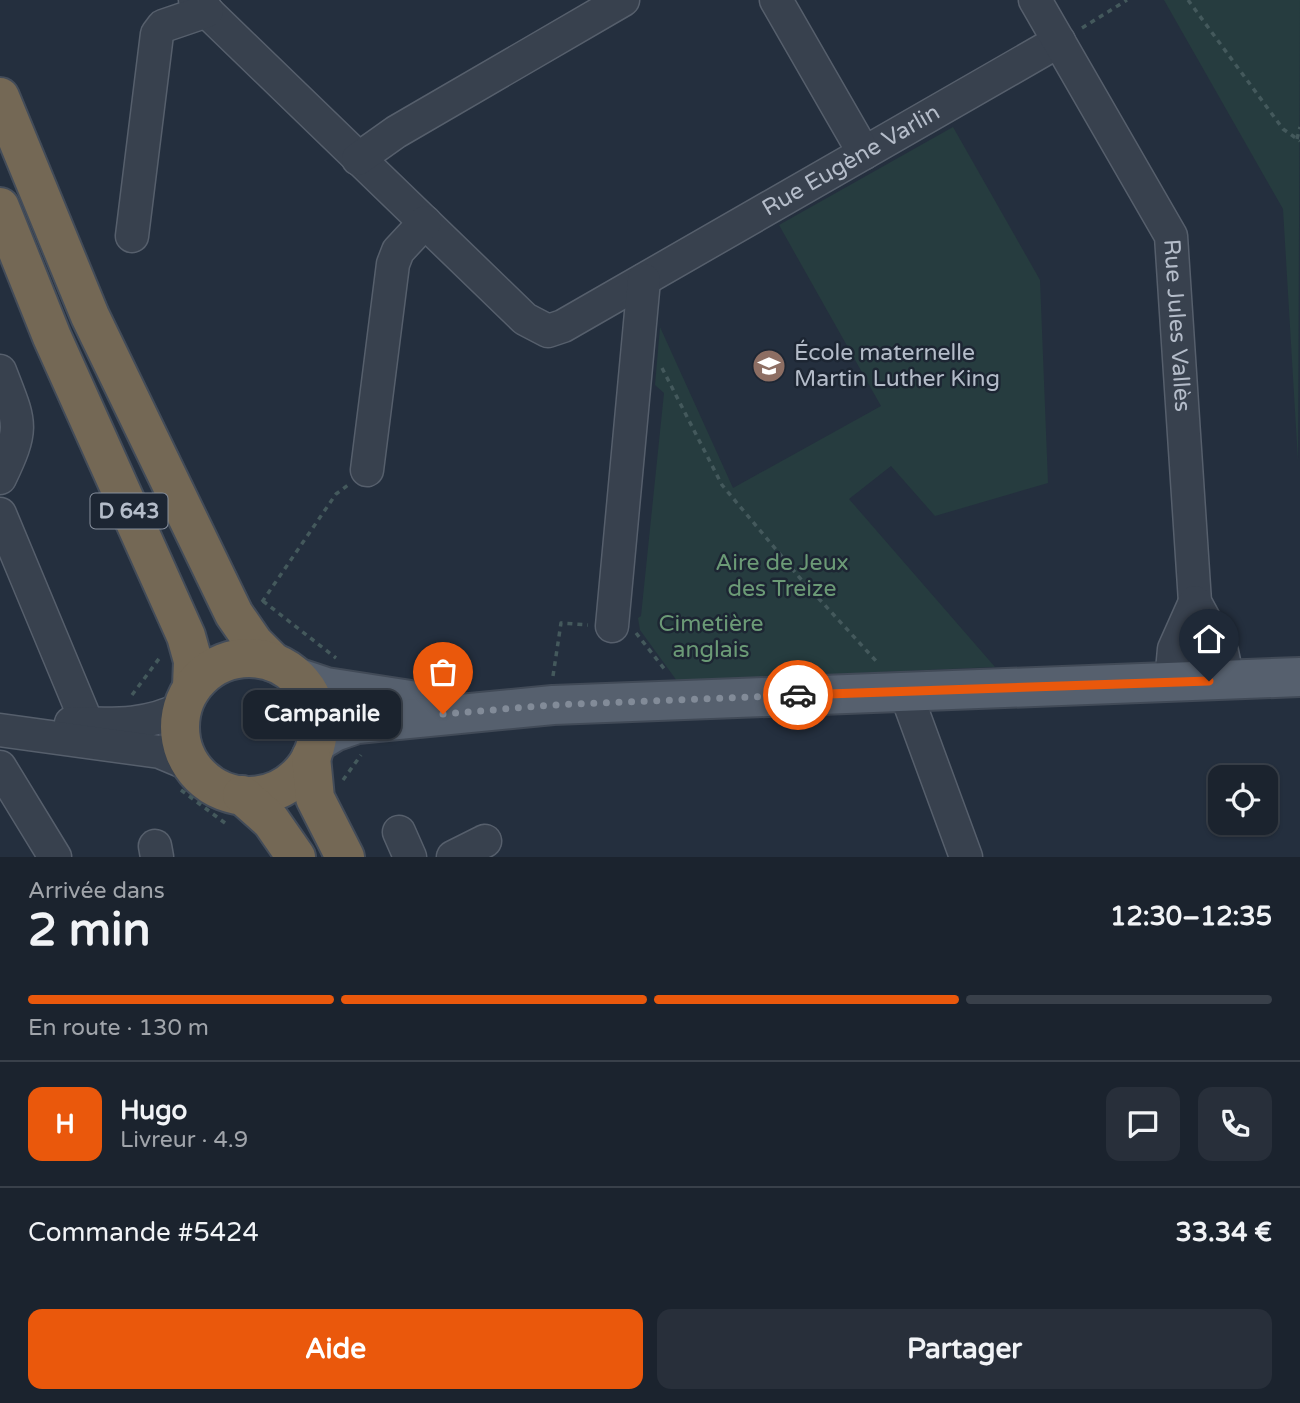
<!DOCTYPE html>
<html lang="fr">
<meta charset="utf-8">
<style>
:root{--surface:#1b232e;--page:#282f3a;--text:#f1f3f6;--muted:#a0a4aa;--line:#39404a;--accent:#ea580c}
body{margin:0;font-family:"Varela Round",sans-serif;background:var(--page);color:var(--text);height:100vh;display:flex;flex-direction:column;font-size:26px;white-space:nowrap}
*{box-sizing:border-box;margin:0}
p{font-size:23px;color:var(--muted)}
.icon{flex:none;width:38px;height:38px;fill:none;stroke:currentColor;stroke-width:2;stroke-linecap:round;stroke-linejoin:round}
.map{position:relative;height:857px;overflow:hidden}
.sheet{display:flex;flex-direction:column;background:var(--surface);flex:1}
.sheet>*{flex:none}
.controls{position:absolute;left:1208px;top:765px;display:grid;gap:14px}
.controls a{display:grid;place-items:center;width:70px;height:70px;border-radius:14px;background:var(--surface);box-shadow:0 2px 5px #0004,0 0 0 2px var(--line);font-size:35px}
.pin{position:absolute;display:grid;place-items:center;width:60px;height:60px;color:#fff;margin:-72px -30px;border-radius:50% 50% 50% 0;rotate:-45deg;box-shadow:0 0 7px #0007}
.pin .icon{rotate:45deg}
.courier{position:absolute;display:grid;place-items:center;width:70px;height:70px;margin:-35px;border:5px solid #ea580c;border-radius:50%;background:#fff;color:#222;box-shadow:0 2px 9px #0007}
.bubble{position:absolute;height:49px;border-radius:14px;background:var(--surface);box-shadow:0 2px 5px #0004,0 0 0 2px var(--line);font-size:23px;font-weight:700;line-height:49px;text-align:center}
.headline em{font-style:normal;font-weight:700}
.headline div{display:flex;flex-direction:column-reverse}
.headline{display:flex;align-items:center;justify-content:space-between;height:119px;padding:0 28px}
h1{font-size:46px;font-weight:700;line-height:52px}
.bar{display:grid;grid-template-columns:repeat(4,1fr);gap:10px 7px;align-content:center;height:84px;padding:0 28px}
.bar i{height:9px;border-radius:5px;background:var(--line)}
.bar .current{background:var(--accent)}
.bar p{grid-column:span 4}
.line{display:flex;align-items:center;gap:18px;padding:0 28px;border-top:2px solid var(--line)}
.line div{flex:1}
.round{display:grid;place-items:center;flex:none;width:74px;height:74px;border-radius:14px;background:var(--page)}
.cta{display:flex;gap:14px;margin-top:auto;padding:14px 28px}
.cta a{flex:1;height:80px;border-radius:14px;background:var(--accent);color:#fff;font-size:28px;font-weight:700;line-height:80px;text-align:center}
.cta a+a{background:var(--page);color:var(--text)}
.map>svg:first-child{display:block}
.green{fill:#263c3f}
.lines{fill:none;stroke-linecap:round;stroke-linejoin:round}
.minor-casing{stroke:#565f6c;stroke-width:35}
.major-casing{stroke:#414a57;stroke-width:42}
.highway-casing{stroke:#434c59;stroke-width:42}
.path{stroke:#44595c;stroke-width:3.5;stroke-dasharray:5 5;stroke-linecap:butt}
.minor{stroke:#38414e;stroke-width:32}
.major{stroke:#56606e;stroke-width:38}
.highway{stroke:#746855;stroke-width:38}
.done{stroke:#828b98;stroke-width:7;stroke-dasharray:0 12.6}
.route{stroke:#ea580c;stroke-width:9}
.labels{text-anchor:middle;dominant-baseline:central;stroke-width:5;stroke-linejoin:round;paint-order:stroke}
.shield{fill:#1d2633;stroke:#878f9c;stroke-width:2}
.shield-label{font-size:21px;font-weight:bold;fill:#b4bcc9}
.street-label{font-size:23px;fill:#b4bcc9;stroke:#1d2633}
.poi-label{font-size:23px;fill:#b4bcc9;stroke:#1d2633;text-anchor:start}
.park-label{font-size:23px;fill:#6b9a76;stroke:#1d2633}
</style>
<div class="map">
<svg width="1300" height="857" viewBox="0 0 1300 857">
<rect width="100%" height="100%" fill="#242f3e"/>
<!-- green -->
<g class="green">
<path d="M1164,0H1300L1298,461L1283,209Z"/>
<path d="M953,127L1040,280L1048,483L935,516L891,466L849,499L995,667L677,681L640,630L638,618L641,616L664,393L655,385L660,327L733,488L881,406L779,225Z"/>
</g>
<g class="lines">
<defs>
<g id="minor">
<path id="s1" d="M195,0L525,319L548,331L563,326L1059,41"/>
<path d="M776,0L864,153"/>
<path id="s2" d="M1035,0L1171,236L1195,602L1222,652L1228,680"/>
<path d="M358,159L396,132L623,0"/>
<path d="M132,236L157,34L163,26L207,11"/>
<path d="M0,371C20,423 25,426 0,478"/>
<path d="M367,470L393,264L398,251L425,222"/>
<path d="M0,514L87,723"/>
<path d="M612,626L644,280"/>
<path d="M1171,682L1174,649L1195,602"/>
<path d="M905,691L966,857"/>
<path d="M71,723C110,724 146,727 182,708"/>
<path d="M0,730L160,752L191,765"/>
<path d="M0,767L55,857"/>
<path d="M399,832L410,857"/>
<path d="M155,846L157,857"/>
<path d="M453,857L485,841"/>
</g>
<g id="major">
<path d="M296,677L326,687L423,702"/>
<path d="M316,743L334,732L357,724L553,705L1300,677"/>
</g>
<g id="highway">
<path d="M0,97L90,316L234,614L254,643L273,662"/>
<path d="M0,207L52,337L186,636L193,661L192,687"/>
<circle cx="249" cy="727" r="69"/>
<path d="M311,757L315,798L345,857"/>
<path d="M242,795L271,821L296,857"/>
</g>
</defs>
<!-- minor casing -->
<use href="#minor" class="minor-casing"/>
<!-- major casing -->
<use href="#major" class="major-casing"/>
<!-- highway casing -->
<use href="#highway" class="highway-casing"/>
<!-- path -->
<g class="path">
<path d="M1188,0L1283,129L1300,141"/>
<path d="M1082,28L1127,0"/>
<path d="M1297,139L1300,127"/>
<path d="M662,368L722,485L799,577L877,662"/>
<path d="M263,601L336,658"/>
<path d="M262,602L336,494L348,485"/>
<path d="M636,633L666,671"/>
<path d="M553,676L561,623L588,625"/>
<path d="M132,695L161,656"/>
<path d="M343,780L361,755"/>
<path d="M181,790L225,823"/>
</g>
<!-- minor -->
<use href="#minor" class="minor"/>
<!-- major -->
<use href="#major" class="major"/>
<!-- highway -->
<use href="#highway" class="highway"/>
</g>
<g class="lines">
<!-- done -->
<path class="done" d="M443,714L553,705L798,695"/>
<!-- route -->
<path class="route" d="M798,695L1209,681"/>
</g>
<!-- icons -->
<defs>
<symbol id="school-disc" viewBox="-11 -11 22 22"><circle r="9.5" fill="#8d6e63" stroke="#1d2633"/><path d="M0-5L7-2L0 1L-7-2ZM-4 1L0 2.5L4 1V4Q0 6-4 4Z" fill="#fff"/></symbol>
</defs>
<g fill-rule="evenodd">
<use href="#school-disc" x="750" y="347" width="38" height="38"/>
</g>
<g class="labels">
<!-- shield labels -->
<rect class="shield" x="90.5" y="493.5" width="77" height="35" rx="5"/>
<g class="shield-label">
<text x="129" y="511">D 643</text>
</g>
<!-- street labels -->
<g class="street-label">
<text stroke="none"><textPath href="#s1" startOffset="833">Rue Eugène Varlin</textPath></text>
<text stroke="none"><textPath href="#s2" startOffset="362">Rue Jules Vallès</textPath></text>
</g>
<!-- poi labels -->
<g class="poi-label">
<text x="794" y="353">École maternelle<tspan x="794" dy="26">Martin Luther King</tspan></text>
</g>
<!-- park labels -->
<g class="park-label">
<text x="782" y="563">Aire de Jeux<tspan x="782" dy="26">des Treize</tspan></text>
<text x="711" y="624">Cimetière<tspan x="711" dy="26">anglais</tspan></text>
</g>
</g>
</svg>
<div class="controls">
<a><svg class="icon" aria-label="locate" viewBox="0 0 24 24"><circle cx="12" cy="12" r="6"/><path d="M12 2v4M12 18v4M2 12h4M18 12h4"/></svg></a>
</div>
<div class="pin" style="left:443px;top:714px;background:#ea580c"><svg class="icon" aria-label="bag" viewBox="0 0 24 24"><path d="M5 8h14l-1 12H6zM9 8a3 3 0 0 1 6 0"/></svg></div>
<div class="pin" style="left:1209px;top:681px;background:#1f2937"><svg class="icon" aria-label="home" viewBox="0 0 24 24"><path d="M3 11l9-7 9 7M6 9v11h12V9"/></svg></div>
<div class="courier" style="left:798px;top:695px"><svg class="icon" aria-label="car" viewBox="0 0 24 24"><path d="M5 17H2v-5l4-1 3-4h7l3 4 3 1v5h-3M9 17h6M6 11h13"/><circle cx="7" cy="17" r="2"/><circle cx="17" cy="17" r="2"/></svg></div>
<div class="bubble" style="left:243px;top:690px;width:158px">Campanile</div>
</div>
<section class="sheet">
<div class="headline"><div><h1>2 min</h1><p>Arrivée dans</p></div><em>12:30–12:35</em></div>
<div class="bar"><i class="current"></i><i class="current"></i><i class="current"></i><i></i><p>En route · 130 m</p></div>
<div class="line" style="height:126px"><b class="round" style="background:var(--accent);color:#fff">H</b><div><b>Hugo</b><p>Livreur · 4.9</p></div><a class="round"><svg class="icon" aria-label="chat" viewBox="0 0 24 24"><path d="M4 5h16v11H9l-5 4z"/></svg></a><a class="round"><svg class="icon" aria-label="phone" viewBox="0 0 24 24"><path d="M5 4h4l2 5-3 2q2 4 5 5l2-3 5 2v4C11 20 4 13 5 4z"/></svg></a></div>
<div class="line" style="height:91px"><div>Commande #5424</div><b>33.34 €</b></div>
<div class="cta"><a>Aide</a><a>Partager</a></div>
</section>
